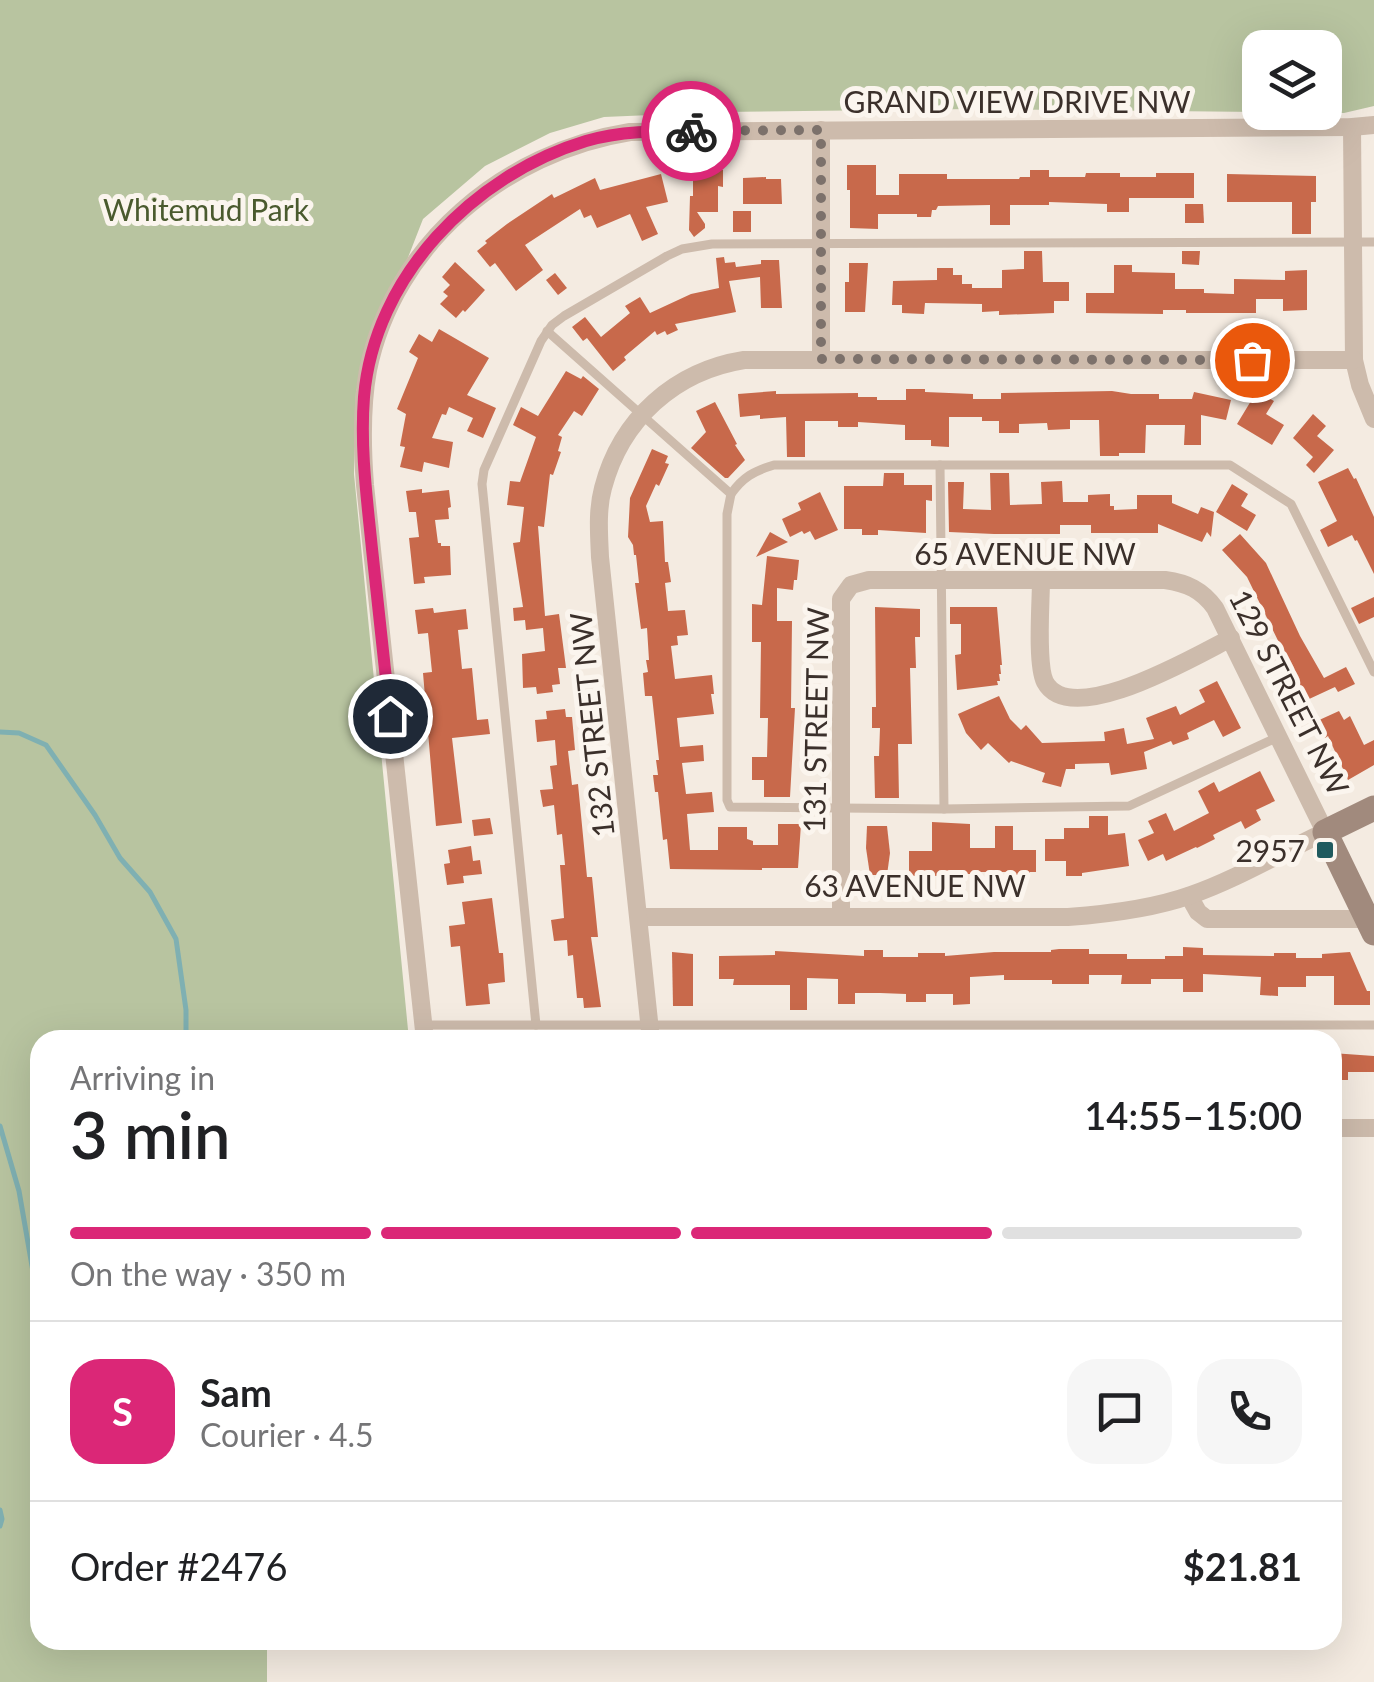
<!DOCTYPE html>
<meta charset="utf-8">
<style>
:root{--surface:#fff;--page:#f6f6f6;--text:#202124;--muted:#757577;--line:#e0e0e0;--accent:#db2777}
body{margin:0;font-family:Lato,sans-serif;background:var(--page);color:var(--text);height:100vh;display:flex;flex-direction:column;font-size:38px;white-space:nowrap}
*{box-sizing:border-box;margin:0}
p{font-size:32px;color:var(--muted)}
.icon{flex:none;width:55px;height:55px;fill:none;stroke:currentColor;stroke-width:2;stroke-linecap:round;stroke-linejoin:round}
.map{position:relative;flex:1;overflow:hidden}
.panel{position:absolute;left:30px;top:1030px;width:1312px;height:620px;display:flex;flex-direction:column;background:var(--surface);border-radius:30px;box-shadow:0 10px 40px #0002}
.panel>*{flex:none}
.fabs{position:absolute;left:1242px;top:30px;display:grid;gap:20px}
.fabs a{display:grid;place-items:center;width:100px;height:100px;border-radius:20px;background:var(--surface);box-shadow:0 10px 40px #0002;font-size:50px}
.pin{position:absolute;display:grid;place-items:center;width:85px;height:85px;color:#fff;margin:-42px;border:5px solid #fff;border-radius:50%;box-shadow:0 2px 10px #0007}
.courier{position:absolute;display:grid;place-items:center;width:100px;height:100px;margin:-50px;border:8px solid #db2777;border-radius:50%;background:#fff;color:#222;box-shadow:0 2px 12px #0007}
.headline em{font-style:normal;font-weight:600}
.headline div{display:flex;flex-direction:column-reverse}
.headline{display:flex;align-items:center;justify-content:space-between;height:170px;padding:0 40px}
h1{font-size:65px;font-weight:600;line-height:75px}
.bar{display:grid;grid-template-columns:repeat(4,1fr);gap:15px 10px;align-content:center;height:120px;padding:0 40px}
.bar i{height:12px;border-radius:8px;background:var(--line)}
.bar .on{background:var(--accent)}
.bar p{grid-column:span 4}
.line{display:flex;align-items:center;gap:25px;padding:0 40px;border-top:2px solid var(--line)}
.line div{flex:1}
.round{display:grid;place-items:center;flex:none;width:105px;height:105px;border-radius:30px;background:var(--page)}
.map>svg:first-child{display:block}
.green{fill:#b8c4a0}
.lines{fill:none;stroke-linecap:round;stroke-linejoin:round}
.stream{stroke:#7fb0b2;stroke-width:5}
.building{fill:#c8694b}
.lane{stroke:#cdbbac;stroke-width:9}
.street{stroke:#cdbbac;stroke-width:18}
.secondary{stroke:#a18a7d;stroke-width:25}
.done{stroke:#7c716b;stroke-width:10;stroke-dasharray:0 18}
.route{stroke:#db2777;stroke-width:12}
.poi-dot{fill:#1f5a5e;stroke:#fbf5ee;stroke-width:4}
.labels{text-anchor:middle;dominant-baseline:central;stroke-width:10;stroke-linejoin:round;paint-order:stroke}
.street-label{font-size:30px;fill:#3b302b;stroke:#fbf5ee}
.park-label{font-size:30px;fill:#4a5a2e;stroke:#fbf5ee}
.poi-label{font-size:30px;fill:#3b302b;stroke:#fbf5ee;text-anchor:end}
</style>
<div class="map">
<svg width="1374" height="1682" viewBox="0 0 1374 1682">
<rect width="100%" height="100%" fill="#f4ebe1"/>
<!-- green -->
<path class="green" d="M0,0H1374V106L1344,113H1316L1325,112V48H1260V112L973,109L721,112L604,117L550,133L485,166L423,219L356,391L354,474L409,1040H40V1640H267V1682H0Z"/>
<g class="lines">
<!-- stream -->
<g class="stream">
<path d="M0,732L19,733L46,745L95,815L120,858L150,892L176,939L186,1010V1040"/>
<path d="M0,1126L19,1191L40,1312"/>
<path d="M0,1510L2,1519L0,1526"/>
</g>
</g>
<!-- building -->
<g class="building">
<path d="M847,165H876V195H899V174H947V179H1019L1020,177H1030V170H1049V177H1085L1086,173H1120V177H1156V173H1194V198H1129V212H1107V204L1049,202V205H1010V225H990V205L938,206L936,210H932L931,217H917V214H878V229L850,228V190H847Z"/>
<path d="M693,170H723V187L718,186V212H697L705,224V228L694,237L689,230L690,196H693Z"/>
<path d="M661,174L668,202L646,207L658,234L642,241L630,214L597,228L591,215L584,218L580,209L525,245L543,270L516,291L495,263L490,267L477,251L487,243L485,241L507,224L552,194L554,198L595,178L600,190Z"/>
<path d="M1227,174L1316,176V202H1311V234H1292V202H1227Z"/>
<path d="M766,177V179H781L782,204H743V178Z"/>
<path d="M1185,204H1203L1204,223H1185Z"/>
<rect x="733" y="211" width="18" height="21"/>
<path d="M1024,251H1042L1043,282H1069V301H1054V313L999,315V311L982,312V304L925,303L924,314L902,313V305H892L893,281L937,280V268H953V275H962V284H972V288H1002V270L1024,269Z"/>
<path d="M1182,251H1200L1199,265L1182,264Z"/>
<path d="M724,257L725,263L735,262L736,267L761,264V260H779L782,308H761L760,277L729,281L736,312L675,324L678,330L667,335L665,331L657,335L655,331L624,357L626,360L613,371L587,338L583,341L572,327L585,317L601,337L630,313L625,306L640,297L650,313L691,294L719,288L716,258Z"/>
<path d="M455,262L485,290L465,312L463,310L456,318L440,304L448,296L443,292L450,285L442,277Z"/>
<path d="M849,263H868L865,312H845V282H849Z"/>
<path d="M1114,265H1132V272L1175,273V289H1204V293L1234,294V279L1285,280V271L1307,270V310L1283,311V299H1256V313H1186V310H1163V314L1086,313V293H1114Z"/>
<path d="M555,273L567,288L558,295L546,280Z"/>
<path d="M439,329L489,358L467,395L496,408L483,438L467,431L473,418L449,407L446,415L442,414L432,438L453,442L449,468L424,462L422,472L400,467L405,447L400,446L406,414L397,409L418,358L409,352L419,334L432,342Z"/>
<path d="M566,371L581,379L583,376L599,389L582,416L574,411L558,435L562,437L558,451L561,452L553,475L550,474L544,527L538,526L545,616L559,614L566,668H558L560,684L552,685L553,692L537,694L536,687L523,688L522,654L545,651L543,628L526,630L525,620L514,621L513,608L523,607L513,543L520,542L524,507L507,505L510,481L520,482L536,437L513,425L521,407L538,416Z"/>
<path d="M906,389H925V392L973,394V399H1001V393L1112,391L1131,394H1159V399H1192L1194,392L1231,400L1226,420L1201,415V445H1184L1185,425H1146L1145,453H1119V456H1100L1099,420H1070V429L1048,430L1047,423L1019,424V433H999V421H982V417H949V447L931,446V440H905V425L858,422V427H838V421H805V457H787L786,417L760,419V415L740,417L738,394L776,391V394L858,393V397H877V400H906Z"/>
<path d="M1257,391L1274,401L1266,414L1284,425L1272,445L1237,424Z"/>
<path d="M715,402L737,444L735,445L745,460L728,478H725L691,448L706,432L696,411Z"/>
<path d="M1313,414L1326,426L1317,436L1334,450L1314,473L1306,465L1313,457L1293,438Z"/>
<path d="M652,449L668,456L665,463L669,464L659,486L656,484L646,506L650,522L663,521L665,562H668L671,582L665,583L668,611L685,610L688,635L677,636L678,645L671,646L675,679L712,675L714,694H711L714,714L677,718L680,747L703,745L704,761L682,763L686,794L712,792L714,812L687,814L690,850H718V827H747V839L753,841V845H778V824H801L798,868H762V870L670,869L667,839L663,840L658,792H655L653,775H658L656,760H659L652,696H645L643,673L648,672L646,660H649L647,628L641,629L635,583H639L636,555H634L633,545L628,537L630,498Z"/>
<path d="M1348,468L1354,479L1356,478L1374,517V574L1357,540L1355,541L1352,535L1328,547L1320,530L1337,521L1318,482Z"/>
<path d="M884,473H904V485H932V501L926,500V533L878,530V535H862V529H844V486H883Z"/>
<path d="M990,473H1009L1010,505L1042,504L1041,482L1062,481L1063,502H1088V495L1110,494V506H1114V510L1137,509V495H1172V503L1198,514L1201,507L1214,512L1211,537L1207,532L1202,542L1158,524V533H1091V525H1060V534H994L949,532L948,482H964L963,509L991,510Z"/>
<path d="M1232,484L1248,494L1241,506L1256,515L1247,531L1216,512Z"/>
<path d="M422,489V493L449,490L451,507L448,508L449,519L435,520L438,543H441V546H450L451,575L424,577L425,583L414,584L409,538L419,537L416,512H409L406,491Z"/>
<path d="M820,492L838,530L815,540L810,531L804,534L802,531L790,537L782,519L801,510L798,503Z"/>
<path d="M770,532L788,542L756,557Z"/>
<path d="M1240,534L1266,563L1300,636L1324,678L1346,667L1355,684L1338,692L1335,687L1307,700L1247,577L1222,550Z"/>
<path d="M767,556L799,560L797,580H794L793,590L777,588V621H792L791,708H795L790,797H764V780H752V757H767L768,718H760L761,642H752V604L762,605Z"/>
<path d="M1374,597V617L1359,624L1351,608Z"/>
<path d="M875,607L920,609V637H915L916,668H910L912,744H898L899,798H875L874,756H879L880,728H872V707H876Z"/>
<path d="M950,607H997L1002,665H1000L1001,674H999L1000,681H997L998,685L957,690L955,655L961,654V624H950Z"/>
<path d="M433,608L434,613L466,609L468,629L458,630L462,669L472,668L477,720L488,719L490,734L452,738L462,823L436,826L423,673L432,672L428,633L418,634L415,610Z"/>
<path d="M1217,681L1241,728L1223,737L1214,720L1187,733L1189,739L1173,745L1171,741L1144,752L1147,769L1111,775L1109,763L1075,764V769H1066L1061,787L1042,782L1045,773L1011,761L1009,763L988,743L981,750L966,733L958,714L999,696L1010,719L1021,730L1026,725L1042,743L1105,741L1104,732L1124,728L1127,744L1154,739L1146,718L1176,706L1180,715L1205,702L1199,690Z"/>
<path d="M565,709L566,717H572L575,750L568,751L572,785L578,784L587,877H592L598,937H591L601,1007L584,1008L583,998H577L573,955L568,956L567,940L554,941L551,920L564,918L560,865H565L562,834L557,835L554,805L543,807L540,790L553,789L550,766L557,765L555,740L537,742L535,720L547,719L546,711Z"/>
<path d="M1339,711L1344,720L1350,716L1364,745L1374,740V765L1348,780L1328,736L1325,738L1317,721Z"/>
<path d="M1260,771L1275,801L1256,810L1261,820L1245,829L1241,821L1213,835L1215,839L1197,848L1196,847L1166,861L1163,854L1148,861L1138,840L1154,833L1148,821L1166,813L1174,831L1209,813L1198,791L1214,782L1219,792Z"/>
<path d="M1089,816H1108V835L1125,833L1129,866L1082,873V876H1066V861H1045V839H1064V828H1089Z"/>
<path d="M490,818L493,834L474,836L472,820Z"/>
<path d="M932,822L970,824V848H995V826H1013V850H1036V872H1030V875H1011V872H979V874H946V876H909V851H932Z"/>
<path d="M867,826H887L890,853L887,875H870L866,848Z"/>
<path d="M471,846L473,861L480,860L482,874L463,876L464,883L447,885L444,864L450,863L448,850Z"/>
<path d="M492,898L499,953H503L505,982L488,984L490,1004L466,1006L460,946L451,947L449,926L465,924L462,902Z"/>
<path d="M1183,947L1203,948V955L1274,956V953H1296V958H1322V954L1350,952L1367,991H1370V1005H1334V976H1306V987H1278V996L1260,995L1261,977L1203,974V992H1183V979H1151V984H1121L1122,975H1089V984H1052V980H1004V975L970,977V1004L953,1005V994H926V1002H906V994L880,993H855V1004H838V979L807,978V1010H790V985H733L734,979H719V956L775,955V951L864,956V950H883V957H918V953H945V956L994,952H1051V950L1059,949H1089V954H1127V959H1165V956H1183Z"/>
<path d="M672,952L693,954V1006H673Z"/>
<path d="M1332,1053L1374,1056V1072H1348V1080H1332Z"/>
</g>
<g class="lines">
<!-- lane -->
<g class="lane">
<path d="M547,331L731,494L727,514V800L730,807L944,809"/>
<path d="M731,494C743,477 754,471 774,465H940"/>
<path d="M1278,737L1129,806L944,809L940,465H1230L1291,504L1374,672"/>
<path d="M425,1025H536L482,484L484,470L541,341L552,325L564,316L667,256L682,249L712,244L1374,242"/>
<path d="M536,1025H1374"/>
</g>
<!-- street -->
<g class="street">
<path d="M1352,127L1354,360L1360,385L1374,419"/>
<path d="M821,130V359"/>
<path d="M1041,580C1041,602 1036,664 1045,682C1071,730 1197,655 1231,638"/>
<path d="M1189,896L1198,912L1207,919H1367"/>
<path d="M639,917H1068C1109,914 1152,909 1191,895C1235,880 1282,852 1325,832L1215,608C1202,590 1187,583 1165,580H869L851,585L841,599V917"/>
<path d="M425,1040L365,485C362,446 361,408 368,370C394,243 505,152 630,132L1352,127L1374,125"/>
<path d="M651,1040L600,557C599,534 597,510 603,488C621,419 675,371 744,360H1354"/>
<path d="M1332,1128H1374"/>
</g>
<!-- secondary -->
<path class="secondary" d="M1374,808L1325,832L1374,933"/>
</g>
<g class="lines">
<!-- done -->
<path class="done" d="M691,131L821,130V359L1252,360"/>
<!-- route -->
<path class="route" d="M390,716C384,661 378,605 372,549C367,499 360,448 364,397C374,277 473,175 586,141C620,131 656,131 691,131"/>
</g>
<!-- markers -->
<rect class="poi-dot" x="1315" y="840" width="20" height="20" rx="5"/>
<g class="labels">
<!-- street labels -->
<g class="street-label">
<text x="1017" y="101">GRAND VIEW DRIVE NW</text>
<text x="1025" y="553">65 AVENUE NW</text>
<text transform="translate(1290 692) rotate(63)">129 STREET NW</text>
<text transform="translate(815 720) rotate(-89)">131 STREET NW</text>
<text transform="translate(591 725) rotate(-96)">132 STREET NW</text>
<text x="915" y="885">63 AVENUE NW</text>
</g>
<!-- park labels -->
<g class="park-label">
<text x="206" y="209">Whitemud Park</text>
</g>
<!-- poi labels -->
<g class="poi-label">
<text x="1305" y="850">2957</text>
</g>
</g>
</svg>
<div class="fabs">
<a><svg class="icon" aria-label="layers" viewBox="0 0 24 24"><path d="M12 4l9 5-9 5-9-5zM3 14l9 5 9-5"/></svg></a>
</div>
<div class="pin" style="left:1252px;top:360px;background:#ea580c"><svg class="icon" aria-label="bag" viewBox="0 0 24 24"><path d="M5 8h14l-1 12H6zM9 8a3 3 0 0 1 6 0"/></svg></div>
<div class="pin" style="left:390px;top:716px;background:#1f2937"><svg class="icon" aria-label="home" viewBox="0 0 24 24"><path d="M3 11l9-7 9 7M6 9v11h12V9"/></svg></div>
<div class="courier" style="left:691px;top:131px"><svg class="icon" aria-label="bike" viewBox="0 0 24 24"><circle cx="6" cy="16" r="4"/><circle cx="18" cy="16" r="4"/><path d="M6 16l4-8h5l3 8M10 8l3 8H6M13 5h3"/></svg></div>
<section class="panel">
<div class="headline"><div><h1>3 min</h1><p>Arriving in</p></div><em>14:55–15:00</em></div>
<div class="bar"><i class="on"></i><i class="on"></i><i class="on"></i><i></i><p>On the way · 350 m</p></div>
<div class="line" style="height:180px"><b class="round" style="background:var(--accent);color:#fff">S</b><div><b>Sam</b><p>Courier · 4.5</p></div><a class="round"><svg class="icon" aria-label="chat" viewBox="0 0 24 24"><path d="M4 5h16v11H9l-5 4z"/></svg></a><a class="round"><svg class="icon" aria-label="phone" viewBox="0 0 24 24"><path d="M5 4h4l2 5-3 2q2 4 5 5l2-3 5 2v4C11 20 4 13 5 4z"/></svg></a></div>
<div class="line" style="height:130px"><div>Order #2476</div><b>$21.81</b></div>
</section>
</div>
